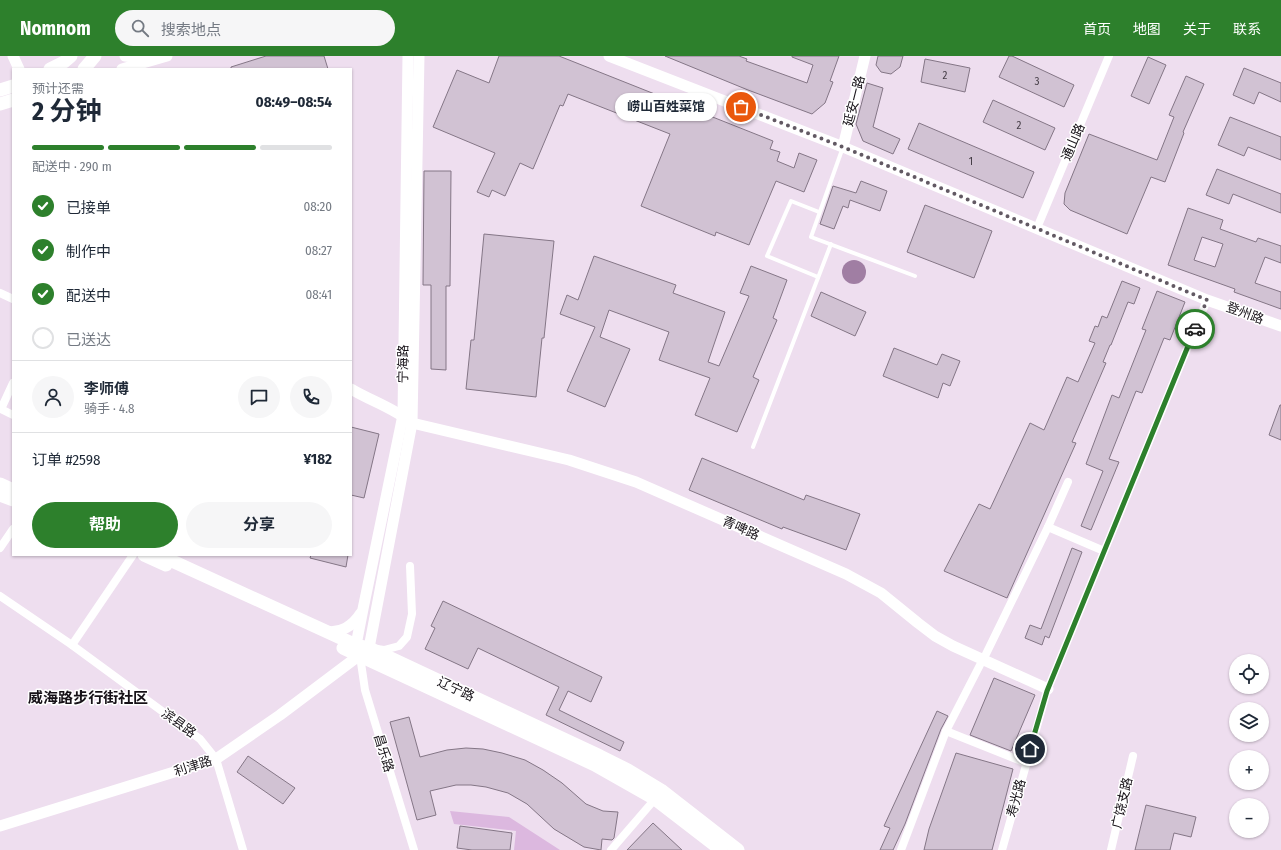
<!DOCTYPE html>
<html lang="zh">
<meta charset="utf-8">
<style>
:root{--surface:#fff;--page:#f6f6f7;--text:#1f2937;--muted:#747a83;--line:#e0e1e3;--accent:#2d802c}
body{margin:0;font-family:"Fira Sans Condensed","Noto Sans SC",sans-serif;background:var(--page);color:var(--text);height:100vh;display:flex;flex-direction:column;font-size:15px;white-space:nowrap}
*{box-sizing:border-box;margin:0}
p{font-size:13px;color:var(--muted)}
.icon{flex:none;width:22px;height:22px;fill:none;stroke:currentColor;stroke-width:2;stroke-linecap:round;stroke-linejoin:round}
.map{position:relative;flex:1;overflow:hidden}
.drawer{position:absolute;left:12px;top:12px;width:340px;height:488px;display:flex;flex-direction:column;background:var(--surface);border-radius:0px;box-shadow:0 1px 3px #0004}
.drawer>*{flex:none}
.buttons{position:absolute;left:1229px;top:598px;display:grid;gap:8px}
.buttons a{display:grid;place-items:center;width:40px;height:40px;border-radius:50%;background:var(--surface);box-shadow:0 1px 3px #0004;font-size:20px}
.pin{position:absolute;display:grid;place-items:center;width:34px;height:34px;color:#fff;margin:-17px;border:2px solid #fff;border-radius:50%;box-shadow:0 1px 4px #0007}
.courier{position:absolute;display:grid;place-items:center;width:40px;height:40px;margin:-20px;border:3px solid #2d802c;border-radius:50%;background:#fff;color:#222;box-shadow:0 1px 5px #0007}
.bubble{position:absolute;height:28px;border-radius:14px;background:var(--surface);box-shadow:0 1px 3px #0004;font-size:13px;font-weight:700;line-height:28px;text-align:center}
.summary em{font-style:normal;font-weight:700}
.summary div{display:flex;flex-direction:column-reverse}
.summary{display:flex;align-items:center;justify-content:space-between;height:68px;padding:0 20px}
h1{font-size:26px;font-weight:700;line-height:30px}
.bar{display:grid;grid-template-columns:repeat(4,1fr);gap:6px 4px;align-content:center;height:48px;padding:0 20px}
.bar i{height:5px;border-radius:3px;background:var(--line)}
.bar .selected{background:var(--accent)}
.bar p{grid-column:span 4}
.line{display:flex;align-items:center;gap:10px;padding:0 20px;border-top:1px solid var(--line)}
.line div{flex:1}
.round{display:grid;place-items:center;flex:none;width:42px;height:42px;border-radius:21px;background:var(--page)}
ol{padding:0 20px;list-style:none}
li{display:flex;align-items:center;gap:12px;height:44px}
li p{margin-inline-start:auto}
li .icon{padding:4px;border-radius:50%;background:var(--accent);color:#fff;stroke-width:4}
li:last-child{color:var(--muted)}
li i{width:22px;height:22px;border:2px solid var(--line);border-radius:50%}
.cta{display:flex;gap:8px;margin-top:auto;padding:8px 20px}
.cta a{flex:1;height:46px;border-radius:24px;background:var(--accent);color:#fff;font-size:16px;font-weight:700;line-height:46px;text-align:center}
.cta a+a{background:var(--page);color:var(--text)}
header{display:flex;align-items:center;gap:24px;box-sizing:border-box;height:56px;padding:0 20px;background:var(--accent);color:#fff}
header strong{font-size:19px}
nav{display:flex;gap:22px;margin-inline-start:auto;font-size:14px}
.search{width:280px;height:36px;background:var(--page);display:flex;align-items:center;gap:10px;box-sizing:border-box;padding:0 14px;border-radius:22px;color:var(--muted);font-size:15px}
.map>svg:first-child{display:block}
.green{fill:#dcb8df}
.water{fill:#a07ea3}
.building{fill:#d1c2d3;stroke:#847686;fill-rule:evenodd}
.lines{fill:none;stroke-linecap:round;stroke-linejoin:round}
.lane{stroke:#fff;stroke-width:4}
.street{stroke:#fff;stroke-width:8}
.secondary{stroke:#fff;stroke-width:11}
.primary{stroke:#fff;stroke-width:13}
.done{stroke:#625963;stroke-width:4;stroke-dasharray:0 7.2}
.route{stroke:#2d802c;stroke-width:5}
.labels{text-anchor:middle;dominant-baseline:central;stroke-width:3;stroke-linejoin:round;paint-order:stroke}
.number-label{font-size:11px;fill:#453d46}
.street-label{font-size:13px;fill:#161117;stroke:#fff}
.quarter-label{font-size:15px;font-weight:bold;fill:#161117;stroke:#fff}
</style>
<header>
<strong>Nomnom</strong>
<div class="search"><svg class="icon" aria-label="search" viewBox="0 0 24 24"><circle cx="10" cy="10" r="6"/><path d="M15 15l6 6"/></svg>搜索地点</div>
<nav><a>首页</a><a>地图</a><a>关于</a><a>联系</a></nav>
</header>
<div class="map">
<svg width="1281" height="794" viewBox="0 0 1281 794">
<rect width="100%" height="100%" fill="#eedeef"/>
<!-- green -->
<path class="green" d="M450,755L509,761L560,794H514L516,775L454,768Z"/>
<!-- water -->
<circle class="water" cx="854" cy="216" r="12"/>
<!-- building -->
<g class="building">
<path d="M266,0H324L328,13H231V11Z"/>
<path d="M499,0H559L773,85L770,93L780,96L777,105L794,112L799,97L817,104L804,136L776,125L749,189L716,176L715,180L641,150L670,78L568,38L563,50L560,49L533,113L520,107L505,140L492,134L489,141L477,136L495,97L433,71L457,14L489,27Z"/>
<path d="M665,0H739L747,3L746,5L807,27L813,9L792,1V0H839L830,25L833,26L825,47L812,58L748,34Z"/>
<path d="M878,0H903L900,11L891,18L881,16L876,9Z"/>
<path d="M1009,0H1012L1074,29L1064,51L999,21Z"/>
<path d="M1148,1L1166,9L1149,48L1131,40Z"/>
<path d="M925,3L970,12L965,36L921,26Z"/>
<path d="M1244,12L1281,27V46L1259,36L1254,48L1233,39Z"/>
<path d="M1186,20L1204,28L1183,76L1184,77L1165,126L1151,121L1127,178L1070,154L1064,148L1065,137L1089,78L1157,104L1174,61L1169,59Z"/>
<path d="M867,27L883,32L873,71L900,83L893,98L863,85L856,68Z"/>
<path d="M993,44L1055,72L1045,94L983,66Z"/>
<path d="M1230,61L1281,81V104L1248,91L1244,100L1218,89Z"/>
<path d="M919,67L1034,116L1023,142L908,93Z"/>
<path d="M1217,113L1281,138V157L1233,138L1229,148L1206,139Z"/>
<path d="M424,115H451L450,230H446V314L431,313V229H423Z"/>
<path d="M861,125L887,135L880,155L850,144L848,152L843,150L834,173L820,168L833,130L856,137Z"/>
<path d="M925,149L992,175L974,222L907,196Z"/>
<path d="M1188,152L1223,164L1220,173L1256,186L1258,182L1281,190V207L1265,201L1255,227L1281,236V253L1234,236L1235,233L1168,209ZM1202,181L1223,188L1215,211L1194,204Z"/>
<path d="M484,178L554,185L544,282H542L536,341L466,333L471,284H474Z"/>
<path d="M594,200L676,229L673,237L725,256L708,306L719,310L749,240L740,237L751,210L787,224L773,262L777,264L753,321L759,324L737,376L695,359L710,322L659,304L669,276L609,254L600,281L630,293L605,351L567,335L595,271L560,258L567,239L578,244Z"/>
<path d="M1122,225L1140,232L1134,248L1128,246L1111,289H1110L1103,306L1106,307L1072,386L1076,387L1007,542L944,515L979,448L990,453L1030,367L1044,374L1067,321L1078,326L1095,287L1089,285L1095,270L1098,271L1102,260L1107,262Z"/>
<path d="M1157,235L1185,246L1170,284L1164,282L1142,337L1136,335L1109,403L1119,406L1091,474L1081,470L1103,415L1086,408L1112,339L1119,342L1146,274L1142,273Z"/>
<path d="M821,236L866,256L855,280L811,260Z"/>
<path d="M894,292L937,309L942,298L960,305L950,330L943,327L938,342L883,320Z"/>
<path d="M1280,349H1281V384L1269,379Z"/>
<path d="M351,371L379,378L364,442L351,439Z"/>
<path d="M702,402L804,444L806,439L860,458L846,494L783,471L782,473L689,434Z"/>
<path d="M1072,492L1082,496L1049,582L1045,580L1042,589L1025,582L1030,569L1041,573Z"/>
<path d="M311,499H348L346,511L310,502Z"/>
<path d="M443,545L602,621L591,646L568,635L559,654L624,686L620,695L546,659L559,631L478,592L468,613L425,593L435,572L431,570Z"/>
<path d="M994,622L1035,639L1011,695L970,679Z"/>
<path d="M937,655L948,660L941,673L905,768L893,794H880L890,772L884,770Z"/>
<path d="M409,661L420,701L447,694L466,692L483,693L502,697L525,704L543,714L562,727L586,748L603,755L618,756L614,782L612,784L602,783L601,794L584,791L554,773L527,748L508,737L486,731L471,729H456L430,735L436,759L417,764L390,666Z"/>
<path d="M956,697L1013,713L992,794H924L929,773Z"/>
<path d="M248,700L295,732L283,748L237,716Z"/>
<path d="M1146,749L1196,761L1191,781L1174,777L1170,794H1135Z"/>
<path d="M653,767L682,794H627Z"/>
<path d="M460,770L512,777L510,794H472L457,792Z"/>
</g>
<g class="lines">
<!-- lane -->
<g class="lane">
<path d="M843,91L811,181L915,220"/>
<path d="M818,221L767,200L791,145L819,156"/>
<path d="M753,391L831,188"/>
</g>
<!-- street -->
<g class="street">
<path d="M1037,172L1109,0"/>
<path d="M0,237L13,243"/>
<path d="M13,327L1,353L13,359"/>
<path d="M1048,471L1104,495"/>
<path d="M0,492L13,473"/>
<path d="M0,540L72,589L200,683L216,703L243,794"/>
<path d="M72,589L133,499"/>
<path d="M377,593L384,594L399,590L407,581L412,558L410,510"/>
<path d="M986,598L1048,471L1068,426"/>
<path d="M360,600L365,634L414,794"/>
<path d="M946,675L1026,707"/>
<path d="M611,794L655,743"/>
<path d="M901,794L946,675L980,609"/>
<path d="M1002,794L1047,635L1207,244"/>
<path d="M1111,794L1133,700"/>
</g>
<!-- secondary -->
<g class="secondary">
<path d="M13,0L19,13"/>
<path d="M125,0L150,3"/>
<path d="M609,0L843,91L1207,244L1281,270"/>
<path d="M122,13L167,0"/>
<path d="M843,91L865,0"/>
<path d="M351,333C371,345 394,352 412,367L569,404L636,426L846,518L881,537L918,567L935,580L953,590L1048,633"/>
<path d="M325,575C340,578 353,570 361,557"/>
<path d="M359,597L356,589L363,553L403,359L408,0"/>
<path d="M0,770L216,703L280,659L369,592L412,367L419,0"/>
</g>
<!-- primary -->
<g class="primary">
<path d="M50,13L64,6L71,0"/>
<path d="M84,13L95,0"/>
<path d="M0,34L13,30"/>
<path d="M0,48L13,44"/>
<path d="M0,428L13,434"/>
<path d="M0,439L13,444"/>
<path d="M144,499L166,509"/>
<path d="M159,499L356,589L369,592L600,700L628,714L661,734L738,794"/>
<path d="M343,592L595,709L655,743L721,794"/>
</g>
</g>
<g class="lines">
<!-- done -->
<path class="done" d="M741,51L843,91L1207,244L1195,273"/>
<!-- route -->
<path class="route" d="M1030,693L1047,635L1195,273"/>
</g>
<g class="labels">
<!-- number labels -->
<g class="number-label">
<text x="945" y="19">2</text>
<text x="1037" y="25">3</text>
<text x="1019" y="69">2</text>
<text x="971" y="105">1</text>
</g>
<!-- street labels -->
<g class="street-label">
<text transform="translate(854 45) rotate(-76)">延安一路</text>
<text transform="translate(1073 86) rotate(-67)">通山路</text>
<text transform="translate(1245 257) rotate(20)">登州路</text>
<text transform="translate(403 308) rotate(-89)">宁海路</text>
<text transform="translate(741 472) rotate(24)">青啤路</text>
<text transform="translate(456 633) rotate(25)">辽宁路</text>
<text transform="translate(179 667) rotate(36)">滨县路</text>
<text transform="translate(384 697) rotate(73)">昌乐路</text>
<text transform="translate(193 710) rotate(-18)">利津路</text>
<text transform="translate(1016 742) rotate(-75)">寿光路</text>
<text transform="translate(1122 747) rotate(-77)">广饶支路</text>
</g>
<!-- quarter labels -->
<g class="quarter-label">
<text x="88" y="642">威海路步行街社区</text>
</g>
</g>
</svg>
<div class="buttons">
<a><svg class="icon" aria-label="locate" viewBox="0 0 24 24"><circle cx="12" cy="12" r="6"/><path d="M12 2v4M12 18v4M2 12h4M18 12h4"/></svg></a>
<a><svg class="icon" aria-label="layers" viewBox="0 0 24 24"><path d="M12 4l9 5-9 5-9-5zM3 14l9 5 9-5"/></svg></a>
<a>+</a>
<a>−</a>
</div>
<div class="pin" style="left:741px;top:51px;background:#ea580c"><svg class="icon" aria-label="bag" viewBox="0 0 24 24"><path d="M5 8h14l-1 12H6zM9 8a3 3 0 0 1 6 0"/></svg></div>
<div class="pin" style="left:1030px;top:693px;background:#1f2937"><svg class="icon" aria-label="home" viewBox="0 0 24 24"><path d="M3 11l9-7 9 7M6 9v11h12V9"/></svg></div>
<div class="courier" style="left:1195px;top:273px"><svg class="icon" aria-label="car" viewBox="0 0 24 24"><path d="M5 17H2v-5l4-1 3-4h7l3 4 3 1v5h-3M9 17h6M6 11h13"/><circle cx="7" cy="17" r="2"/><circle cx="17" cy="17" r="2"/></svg></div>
<div class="bubble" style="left:615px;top:37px;width:102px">崂山百姓菜馆</div>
<section class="drawer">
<div class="summary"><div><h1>2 分钟</h1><p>预计还需</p></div><em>08:49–08:54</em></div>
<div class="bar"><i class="selected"></i><i class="selected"></i><i class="selected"></i><i></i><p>配送中 · 290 m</p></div>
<ol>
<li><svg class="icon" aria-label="check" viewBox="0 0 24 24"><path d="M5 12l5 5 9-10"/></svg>已接单<p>08:20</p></li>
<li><svg class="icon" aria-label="check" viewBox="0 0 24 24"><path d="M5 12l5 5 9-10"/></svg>制作中<p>08:27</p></li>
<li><svg class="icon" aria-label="check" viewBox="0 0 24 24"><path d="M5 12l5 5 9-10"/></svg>配送中<p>08:41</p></li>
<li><i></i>已送达</li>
</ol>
<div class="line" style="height:72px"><a class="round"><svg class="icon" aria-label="person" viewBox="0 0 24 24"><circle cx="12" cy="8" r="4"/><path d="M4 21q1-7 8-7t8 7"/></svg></a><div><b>李师傅</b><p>骑手 · 4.8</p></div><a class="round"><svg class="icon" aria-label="chat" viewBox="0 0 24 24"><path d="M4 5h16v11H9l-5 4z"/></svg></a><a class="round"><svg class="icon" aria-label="phone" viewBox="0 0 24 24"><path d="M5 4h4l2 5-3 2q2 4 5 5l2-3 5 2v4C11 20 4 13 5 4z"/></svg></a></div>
<div class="line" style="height:52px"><div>订单 #2598</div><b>¥182</b></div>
<div class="cta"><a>帮助</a><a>分享</a></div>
</section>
</div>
